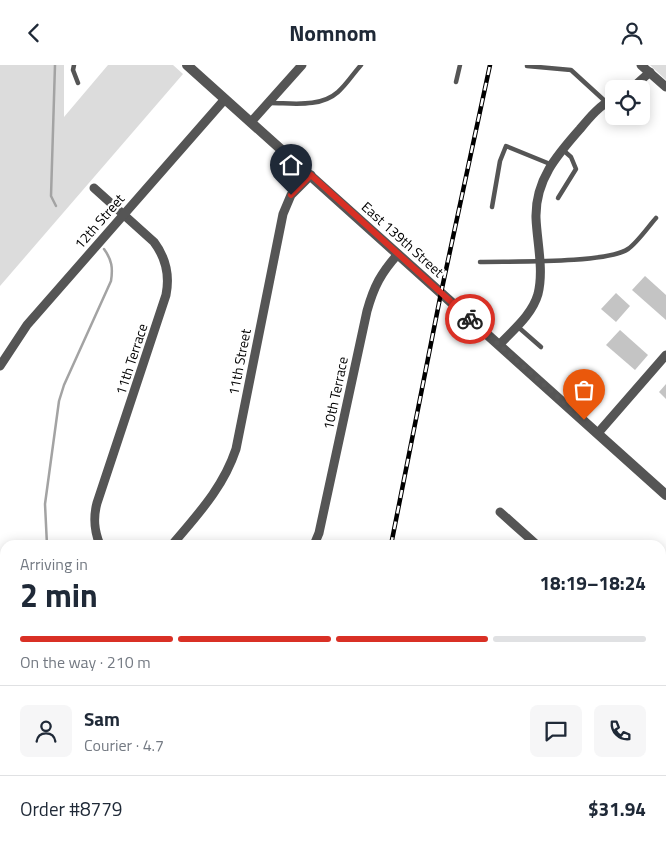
<!DOCTYPE html>
<meta charset="utf-8">
<style>
:root{--surface:#fff;--page:#f6f6f7;--text:#1f2937;--muted:#747a83;--line:#e0e1e3;--accent:#d93025}
body{margin:0;font-family:"Titillium Web",sans-serif;background:var(--page);color:var(--text);height:100vh;display:flex;flex-direction:column;font-size:19px;white-space:nowrap}
*{box-sizing:border-box;margin:0}
p{font-size:16px;color:var(--muted)}
.icon{flex:none;width:28px;height:28px;fill:none;stroke:currentColor;stroke-width:2;stroke-linecap:round;stroke-linejoin:round}
.map{position:relative;flex:1;overflow:hidden}
.side{position:absolute;left:0px;top:475px;width:666px;height:310px;display:flex;flex-direction:column;background:var(--surface);border-radius:15px 15px 0 0;box-shadow:0 2px 12px #0003}
.side>*{flex:none}
.fabs{position:absolute;left:605px;top:15px;display:grid;gap:10px}
.fabs a{display:grid;place-items:center;width:45px;height:45px;border-radius:8px;background:var(--surface);box-shadow:0 2px 12px #0003;font-size:25px}
.pin{position:absolute;display:grid;place-items:center;width:42px;height:42px;color:#fff;margin:-51px -21px;border-radius:50% 50% 50% 0;rotate:-45deg;box-shadow:0 0 5px #0007}
.pin .icon{rotate:45deg}
.courier{position:absolute;display:grid;place-items:center;width:50px;height:50px;margin:-25px;border:4px solid #d93025;border-radius:50%;background:#fff;color:#222;box-shadow:0 1px 6px #0007}
.overview em{font-style:normal;font-weight:700}
.overview div{display:flex;flex-direction:column-reverse}
.overview{display:flex;align-items:center;justify-content:space-between;height:85px;padding:0 20px}
h1{font-size:32px;font-weight:700;line-height:38px}
.bar{display:grid;grid-template-columns:repeat(4,1fr);gap:8px 5px;align-content:center;height:60px;padding:0 20px}
.bar i{height:6px;border-radius:4px;background:var(--line)}
.bar .selected{background:var(--accent)}
.bar p{grid-column:span 4}
.line{display:flex;align-items:center;gap:12px;padding:0 20px;border-top:1px solid var(--line)}
.line div{flex:1}
.round{display:grid;place-items:center;flex:none;width:52px;height:52px;border-radius:8px;background:var(--page)}
header{display:flex;justify-content:space-between;align-items:center;height:65px;padding:0 20px;background:var(--surface);font-size:22px;font-weight:700}
.map>svg:first-child{display:block}
.green{fill:#dcdcdc}
.lines{fill:none;stroke-linecap:round;stroke-linejoin:round}
.stream{stroke:#a3a3a3;stroke-width:2.5}
.building{fill:#c4c4c4}
.path{stroke:#777;stroke-width:1;stroke-dasharray:1 2.5;stroke-linecap:butt}
.service{stroke:#555;stroke-width:4.5}
.minor{stroke:#555;stroke-width:9}
.tertiary{stroke:#555;stroke-width:10}
.rail-casing{stroke:#000;stroke-width:4.5}
.rail{stroke:#fff;stroke-width:2.5;stroke-dasharray:8;stroke-linecap:butt}
.done{stroke:#595959;stroke-width:5;stroke-dasharray:0 9}
.route{stroke:#d93025;stroke-width:6}
.labels{text-anchor:middle;dominant-baseline:central;stroke-width:4.5;stroke-linejoin:round;paint-order:stroke}
.street-label{font-size:14px;fill:#000;stroke:#fff}
</style>
<header><svg class="icon" aria-label="back" viewBox="0 0 24 24"><path d="M15 5l-7 7 7 7"/></svg>Nomnom<svg class="icon" aria-label="person" viewBox="0 0 24 24"><circle cx="12" cy="8" r="4"/><path d="M4 21q1-7 8-7t8 7"/></svg></header>
<div class="map">
<svg width="666" height="785" viewBox="0 0 666 785">
<rect width="100%" height="100%" fill="#fff"/>
<!-- green -->
<g class="green">
<path d="M0,0H64V52L108,0H173L183,9L0,221Z"/>
<path d="M650,0H666V15Z"/>
<path d="M5,557V780H282L279,785H0V563Z"/>
</g>
<g class="lines">
<!-- stream -->
<g class="stream">
<path d="M55,0L51,131L56,141"/>
<path d="M47,480L45,439L59,336L64,320L111,216C113,203 112,195 104,184"/>
<path d="M146,780L150,785"/>
</g>
</g>
<!-- building -->
<g class="building">
<path d="M645,211L666,230V255L632,225Z"/>
<path d="M616,228L630,241L616,257L601,244Z"/>
<path d="M620,265L648,290L635,305L606,280Z"/>
<path d="M666,319V334L659,327Z"/>
</g>
<g class="lines">
<!-- path -->
<g class="path">
<path d="M0,712L5,705"/>
<path d="M23,780V785"/>
<path d="M81,780L96,785"/>
<path d="M168,780L172,785"/>
</g>
<!-- service -->
<g class="service">
<path d="M74,0L73,5L78,18"/>
<path d="M527,1L571,5L606,37"/>
<path d="M456,17L460,0"/>
<path d="M270,38C292,38 320,43 338,27C347,19 353,9 361,0"/>
<path d="M558,133L576,104L571,92L563,85"/>
<path d="M492,142L500,96L506,81L550,99"/>
<path d="M480,197C510,196 605,199 628,184C637,178 648,162 656,153"/>
<path d="M517,261L541,282"/>
</g>
<!-- minor -->
<g class="minor">
<path d="M641,0L666,22"/>
<path d="M631,24L650,7"/>
<path d="M251,57L302,0"/>
<path d="M94,123L154,177C166,193 170,210 166,230L97,438C93,453 94,465 100,480"/>
<path d="M499,280C513,265 532,250 538,229C544,205 537,177 536,153C535,115 557,90 580,64C590,52 600,40 614,33"/>
<path d="M0,301L27,260L225,34"/>
<path d="M598,368L666,290"/>
<path d="M500,447L537,480"/>
<path d="M172,480C198,449 223,423 236,384L283,149L291,130L311,110"/>
<path d="M314,480L319,468L367,246C374,221 381,208 398,189"/>
<path d="M661,592L666,596"/>
<path d="M661,620L666,614"/>
<path d="M517,785L522,780"/>
</g>
<!-- tertiary -->
<path class="tertiary" d="M187,0L666,430"/>
<defs>
<g id="rail">
<path d="M391,480L441,228L490,0"/>
<path d="M303,785L305,780"/>
</g>
</defs>
<!-- rail casing -->
<use href="#rail" class="rail-casing"/>
<!-- rail -->
<use href="#rail" class="rail"/>
</g>
<g class="lines">
<!-- done -->
<path class="done" d="M470,254L584,355"/>
<!-- route -->
<path class="route" d="M291,130L311,110L470,254"/>
</g>
<g class="labels">
<!-- street labels -->
<g class="street-label">
<text transform="translate(99 156) rotate(-49)">12th Street</text>
<text transform="translate(403 174) rotate(42)">East 139th Street</text>
<text transform="translate(131 294) rotate(-72)">11th Terrace</text>
<text transform="translate(239 297) rotate(-79)">11th Street</text>
<text transform="translate(335 328) rotate(-78)">10th Terrace</text>
</g>
</g>
</svg>
<div class="fabs">
<a><svg class="icon" aria-label="locate" viewBox="0 0 24 24"><circle cx="12" cy="12" r="6"/><path d="M12 2v4M12 18v4M2 12h4M18 12h4"/></svg></a>
</div>
<div class="pin" style="left:584px;top:355px;background:#ea580c"><svg class="icon" aria-label="bag" viewBox="0 0 24 24"><path d="M5 8h14l-1 12H6zM9 8a3 3 0 0 1 6 0"/></svg></div>
<div class="pin" style="left:291px;top:130px;background:#1f2937"><svg class="icon" aria-label="home" viewBox="0 0 24 24"><path d="M3 11l9-7 9 7M6 9v11h12V9"/></svg></div>
<div class="courier" style="left:470px;top:254px"><svg class="icon" aria-label="bike" viewBox="0 0 24 24"><circle cx="6" cy="16" r="4"/><circle cx="18" cy="16" r="4"/><path d="M6 16l4-8h5l3 8M10 8l3 8H6M13 5h3"/></svg></div>
<section class="side">
<div class="overview"><div><h1>2 min</h1><p>Arriving in</p></div><em>18:19–18:24</em></div>
<div class="bar"><i class="selected"></i><i class="selected"></i><i class="selected"></i><i></i><p>On the way · 210 m</p></div>
<div class="line" style="height:90px"><a class="round"><svg class="icon" aria-label="person" viewBox="0 0 24 24"><circle cx="12" cy="8" r="4"/><path d="M4 21q1-7 8-7t8 7"/></svg></a><div><b>Sam</b><p>Courier · 4.7</p></div><a class="round"><svg class="icon" aria-label="chat" viewBox="0 0 24 24"><path d="M4 5h16v11H9l-5 4z"/></svg></a><a class="round"><svg class="icon" aria-label="phone" viewBox="0 0 24 24"><path d="M5 4h4l2 5-3 2q2 4 5 5l2-3 5 2v4C11 20 4 13 5 4z"/></svg></a></div>
<div class="line" style="height:65px"><div>Order #8779</div><b>$31.94</b></div>
</section>
</div>
